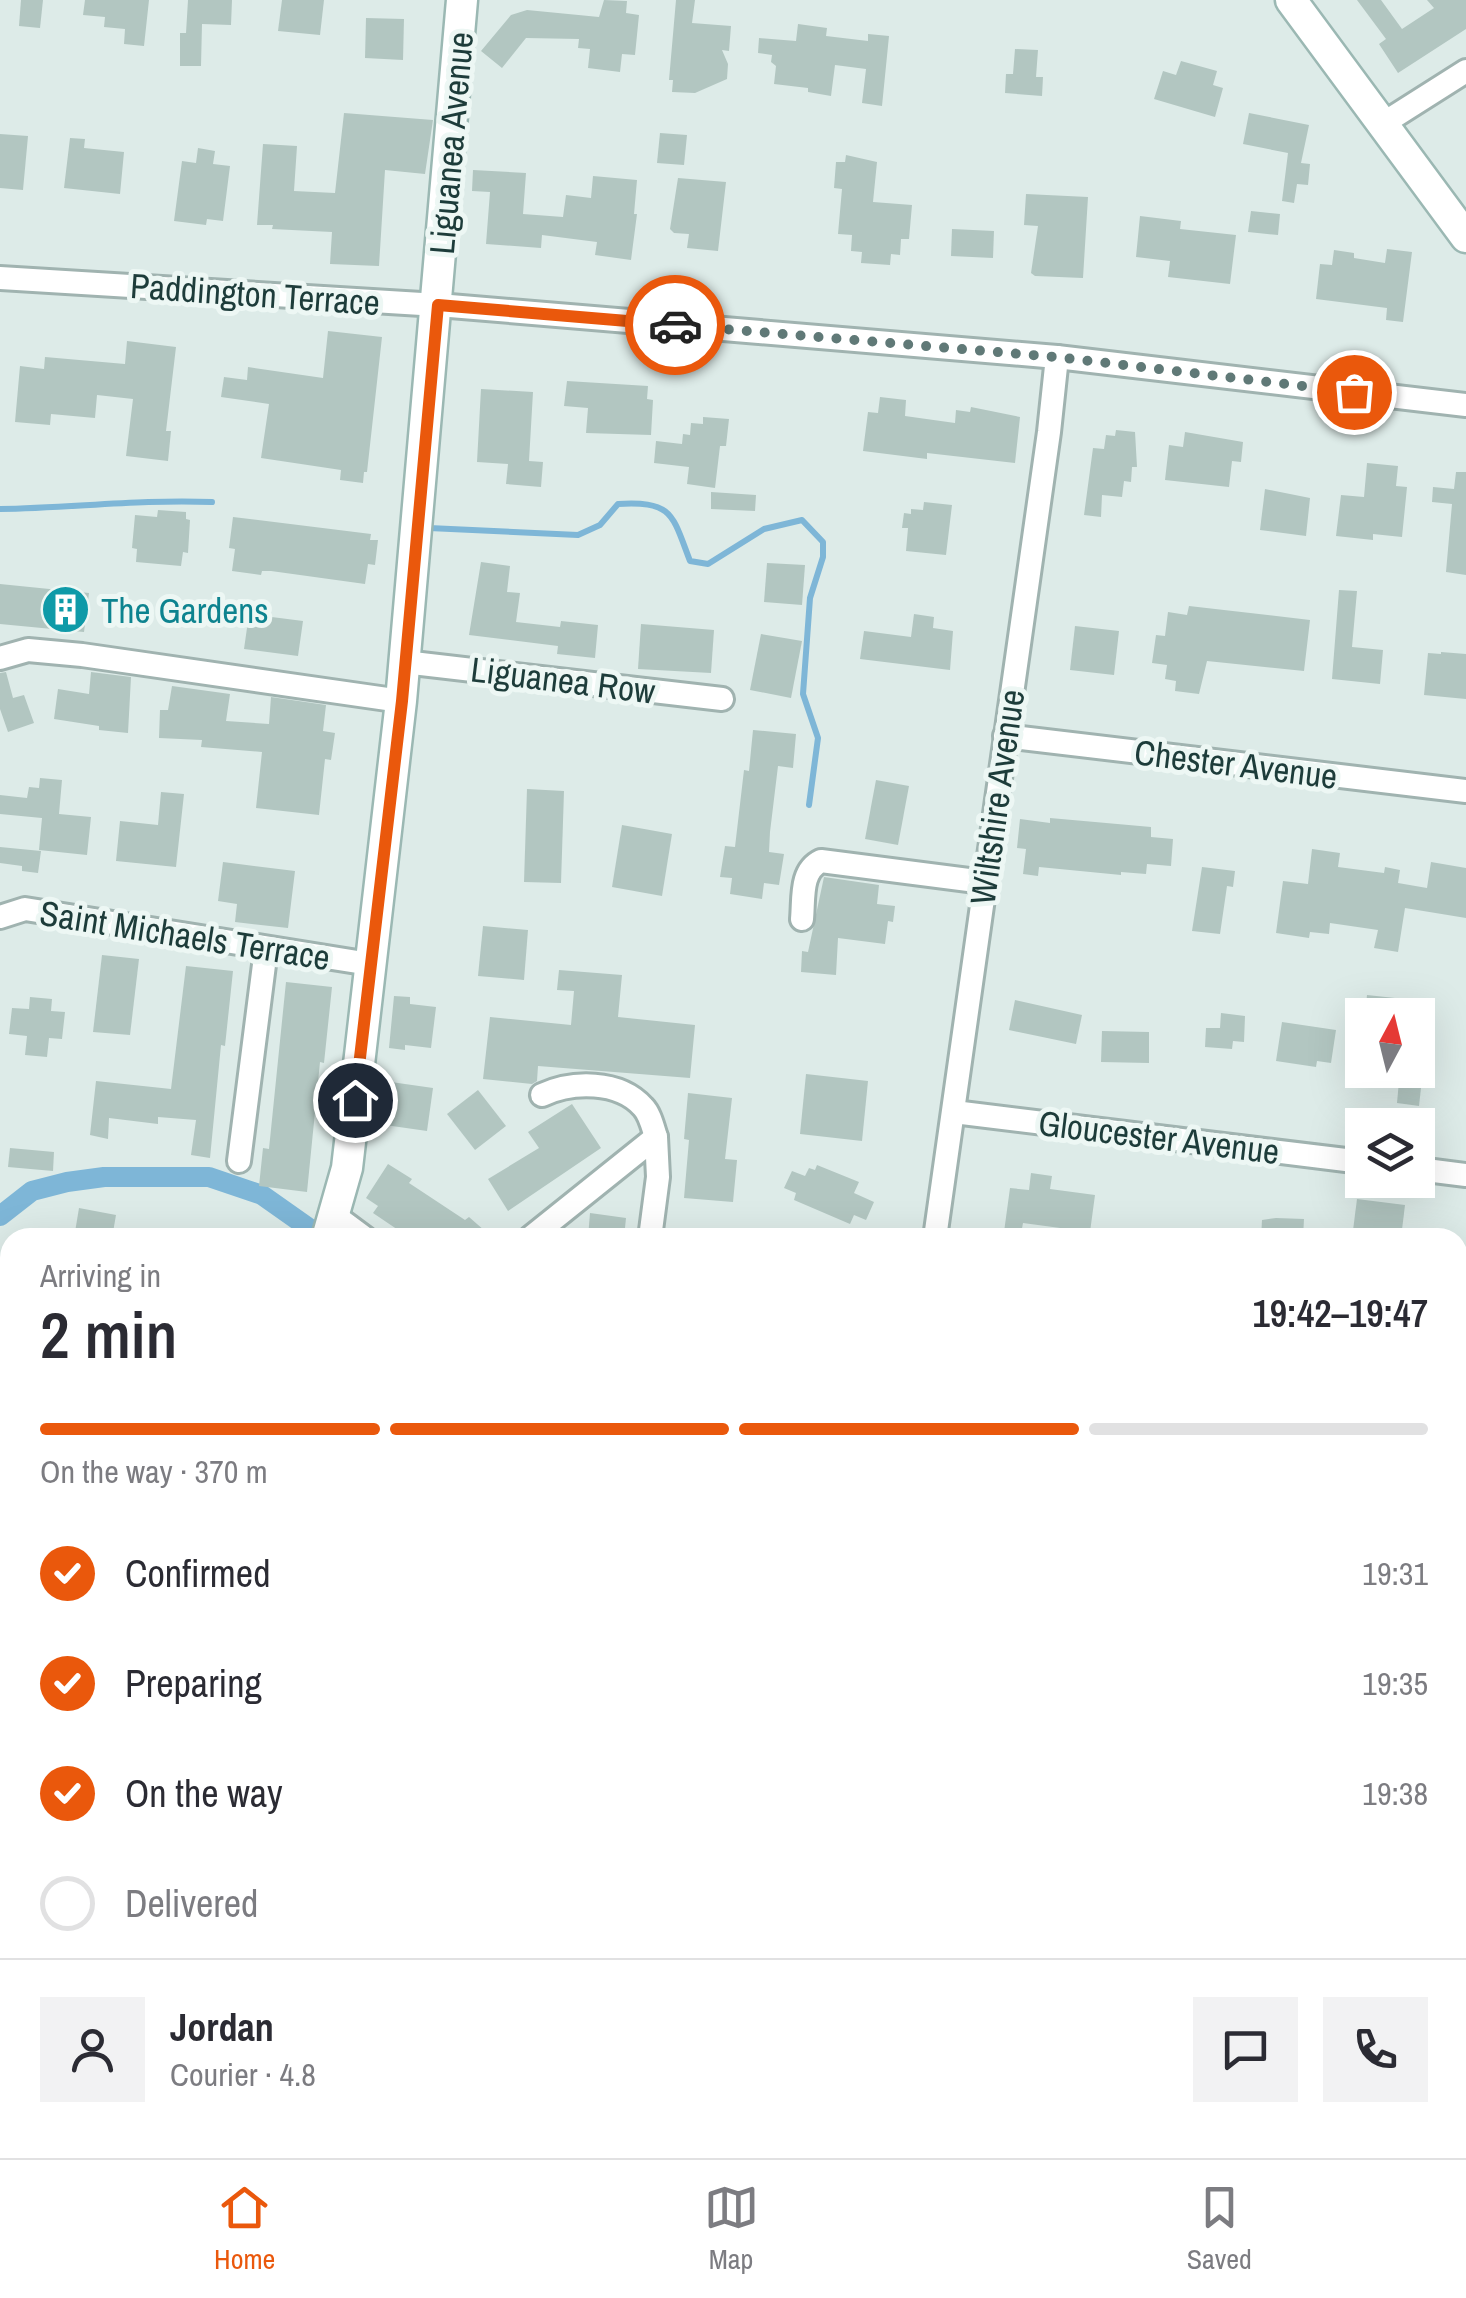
<!DOCTYPE html>
<meta charset="utf-8">
<style>
:root{--surface:#fff;--page:#f2f2f3;--text:#2b2b33;--muted:#7c7c81;--line:#e1e1e2;--accent:#ea580c}
body{margin:0;font-family:"Archivo Narrow",sans-serif;background:var(--page);color:var(--text);height:100vh;display:flex;flex-direction:column;font-size:38px;white-space:nowrap}
*{box-sizing:border-box;margin:0}
p{font-size:32px;color:var(--muted)}
.icon{flex:none;width:55px;height:55px;fill:none;stroke:currentColor;stroke-width:2;stroke-linecap:round;stroke-linejoin:round}
.map{position:relative;flex:1;overflow:hidden}
.drawer{position:absolute;left:0px;top:1228px;width:1468px;height:932px;display:flex;flex-direction:column;background:var(--surface);border-radius:30px 30px 0 0;box-shadow:0 10px 40px #0002}
.drawer>*{flex:none}
.needle{width:65px;rotate:7deg}
.controls{position:absolute;left:1345px;top:998px;display:grid;gap:20px}
.controls a{display:grid;place-items:center;width:90px;height:90px;border-radius:0px;background:var(--surface);box-shadow:0 10px 40px #0002;font-size:50px}
.pin{position:absolute;display:grid;place-items:center;width:85px;height:85px;color:#fff;margin:-42px;border:5px solid #fff;border-radius:50%;box-shadow:0 2px 10px #0007}
.courier{position:absolute;display:grid;place-items:center;width:100px;height:100px;margin:-50px;border:8px solid #ea580c;border-radius:50%;background:#fff;color:#222;box-shadow:0 2px 12px #0007}
.overview em{font-style:normal;font-weight:600}
.overview div{display:flex;flex-direction:column-reverse}
.overview{display:flex;align-items:center;justify-content:space-between;height:170px;padding:0 40px}
h1{font-size:65px;font-weight:600;line-height:75px}
.bar{display:grid;grid-template-columns:repeat(4,1fr);gap:15px 10px;align-content:center;height:120px;padding:0 40px}
.bar i{height:12px;border-radius:8px;background:var(--line)}
.bar .current{background:var(--accent)}
.bar p{grid-column:span 4}
.line{display:flex;align-items:center;gap:25px;padding:0 40px;border-top:2px solid var(--line)}
.line div{flex:1}
.round{display:grid;place-items:center;flex:none;width:105px;height:105px;border-radius:0px;background:var(--page)}
ol{padding:0 40px;list-style:none}
li{display:flex;align-items:center;gap:30px;height:110px}
li p{margin-inline-start:auto}
li .icon{padding:10px;border-radius:50%;background:var(--accent);color:#fff;stroke-width:4}
li:last-child{color:var(--muted)}
li i{width:55px;height:55px;border:5px solid var(--line);border-radius:50%}
.tabs{display:flex;justify-content:space-around;align-items:center;height:140px;border-top:2px solid var(--line);background:var(--surface);font-size:28px;color:var(--muted)}
.tabs a{display:grid;justify-items:center;gap:5px}
.tabs .current{color:var(--accent)}
.map>svg:first-child{display:block}
.built{fill:#cbdbd7}
.lines{fill:none;stroke-linecap:round;stroke-linejoin:round}
.stream{stroke:#7eb6d7;stroke-width:6}
.canal{stroke:#7eb6d7;stroke-width:20}
.building{fill:#b2c6c1}
.lane-casing{stroke:#a0b3b0;stroke-width:16}
.street-casing{stroke:#a0b3b0;stroke-width:28}
.secondary-casing{stroke:#9bb8b3;stroke-width:35}
.primary-casing{stroke:#c0c8c8;stroke-width:35}
.lane{stroke:#fff;stroke-width:11}
.street{stroke:#fff;stroke-width:22}
.secondary{stroke:#fff;stroke-width:30}
.primary{stroke:#5ca5a2;stroke-width:30}
.done{stroke:#607977;stroke-width:10;stroke-dasharray:0 18}
.route{stroke:#ea580c;stroke-width:12}
.labels{text-anchor:middle;dominant-baseline:central;stroke-width:10;stroke-linejoin:round;paint-order:stroke}
.street-label{font-size:35px;fill:#1d3c3a;stroke:#edf7f4}
.culture-label{font-size:35px;fill:#0d838f;stroke:#edf7f4;text-anchor:start}
</style>
<div class="map">
<svg width="1466" height="2158" viewBox="0 0 1466 2158">
<rect width="100%" height="100%" fill="#ddebe8"/>
<!-- built -->
<g class="built">
<path d="M1458,2147L1459,2158H1302L1303,2150H1458Z"/>
<path d="M921,2150H1240L1242,2158H920Z"/>
</g>
<g class="lines">
<!-- stream -->
<g class="stream">
<path d="M0,509C71,508 141,499 212,502"/>
<path d="M429,528L578,535L600,525L618,504C673,501 672,514 690,561L708,564L764,529L802,520L823,542V557L810,598L803,694L818,738L809,805"/>
</g>
<!-- canal -->
<g class="canal">
<path d="M0,1216L32,1191L67,1182L104,1177H209L262,1195L323,1238"/>
<path d="M1261,2150L1262,2158"/>
</g>
</g>
<!-- building -->
<g class="building">
<path d="M21,0H43L40,28L19,26Z"/>
<path d="M85,0H149L144,46L124,44L125,29L104,27L105,17L83,15Z"/>
<path d="M188,0H232L231,25L202,24L201,66H180V33H186Z"/>
<path d="M282,0H324L320,35L278,31Z"/>
<path d="M604,0L627,1L626,13L639,15L635,55L622,54L620,72L588,68L590,49L578,48L579,39L526,38L502,68L481,51L511,15L527,10L599,17Z"/>
<path d="M676,0H695L692,23L731,26L729,51L722,50L728,64L727,79L695,93L672,92L673,80H669Z"/>
<path d="M1357,0H1381L1402,29L1434,8L1427,0H1466V29L1398,73L1379,44L1386,39Z"/>
<path d="M366,18L404,19L403,60L365,58Z"/>
<path d="M798,24L827,28L826,36L868,41V34L889,36L882,106L862,103L866,69L835,65L831,96L808,92V88L774,84L776,66L771,62L772,55L758,53L759,38L796,41Z"/>
<path d="M1015,49L1038,50L1036,77H1043L1042,96L1005,93L1006,74H1013Z"/>
<path d="M1181,61L1217,71L1213,85L1223,88L1215,117L1154,99L1163,71L1176,75Z"/>
<path d="M344,113L433,120L425,174L385,170L379,266L330,264L332,232L272,229L273,225H257L263,144L297,146L294,191L335,193Z"/>
<path d="M1249,113L1309,125L1301,163L1310,164L1308,185L1297,184L1294,203L1282,201L1288,153L1243,144Z"/>
<path d="M660,133L687,135L684,165L657,163Z"/>
<path d="M0,134L28,136L23,190L0,188Z"/>
<path d="M70,138L85,139L84,148L124,152L120,194L64,188Z"/>
<path d="M198,148L215,151L213,164L230,166L223,221L207,219L206,225L174,221L182,161L196,163Z"/>
<path d="M846,155L877,162L873,202L912,205L909,239H901L900,255L891,254L890,265L861,263L862,252L851,251L852,235L838,234L842,189L834,188L836,162H845Z"/>
<path d="M473,170L526,173L523,214L563,217L566,195L591,198L593,176L637,180L634,214H637L631,260L595,255L597,242L542,235L541,248L486,244L490,192L472,191Z"/>
<path d="M678,178L726,182L718,251L687,248L689,234L674,233L670,229Z"/>
<path d="M1026,194L1088,197L1083,278L1035,276L1031,273L1038,226L1024,225Z"/>
<path d="M1251,211L1280,214L1278,235L1248,232Z"/>
<path d="M1140,216L1181,221L1180,229L1236,235L1230,284L1168,277L1170,261L1136,257Z"/>
<path d="M952,229L994,231L993,258L951,256Z"/>
<path d="M1387,249L1412,252L1403,322L1386,320L1387,308L1316,299L1320,264L1332,265L1334,250L1354,253V258L1385,263Z"/>
<path d="M328,331L382,337L367,472H364L363,483L340,480L341,470L261,458L269,404L221,397L224,377L247,380L248,367L323,378Z"/>
<path d="M127,341L176,347L166,431H171L168,461L126,456L133,399L97,395L95,418L51,414L50,425L15,422L20,366L44,369L45,357L125,364Z"/>
<path d="M567,381L648,386L647,399L653,400L651,435L586,433L588,408L564,406Z"/>
<path d="M481,389L533,392L529,461L543,462L541,487L506,484L508,464L477,462Z"/>
<path d="M880,397L906,400L905,416L955,423L956,410L970,412L971,407L1020,417L1015,463L927,453V459L863,451L868,412L878,413Z"/>
<path d="M703,417L729,419L726,446H720L715,488L687,484L689,467L654,463L656,441L682,444L683,434L690,435L691,423L703,424Z"/>
<path d="M1116,430L1135,432L1137,467H1132L1131,482L1124,481L1122,497L1102,495L1101,517L1084,515L1093,448L1104,449L1106,435L1115,436Z"/>
<path d="M1185,432L1243,442L1241,462L1232,461L1229,487L1165,480L1169,445L1183,447Z"/>
<path d="M1367,463L1398,466L1396,486L1407,487L1402,537L1373,534V540L1336,536L1341,495L1364,497Z"/>
<path d="M1456,472H1466V575L1446,572L1452,504L1432,502L1433,487L1454,489Z"/>
<path d="M1265,489L1310,498L1306,536L1260,530Z"/>
<path d="M711,492L756,495L755,511L711,509Z"/>
<path d="M924,502L952,505L946,555L906,551L908,528H902L904,513L911,514V509L923,510Z"/>
<path d="M158,510L186,512V519L190,520L188,553L183,552L181,566L136,562L137,549L132,548L135,515L157,517Z"/>
<path d="M233,517L371,534L370,540H378L375,565L368,564L365,584L271,571H262L261,575L232,571L235,549L229,548Z"/>
<path d="M481,562L510,566L507,592L520,593L516,622L560,627L561,621L598,625L595,658L557,654L558,646L469,635Z"/>
<path d="M767,563L805,565L802,605L764,602Z"/>
<path d="M0,584L89,593L84,632L0,624Z"/>
<path d="M1339,590L1357,591L1352,647L1383,650L1380,684L1332,679Z"/>
<path d="M1189,606L1310,620L1304,671L1207,661L1199,694L1175,691L1176,681L1165,679L1167,665L1152,663L1156,635L1165,636L1168,612L1187,615Z"/>
<path d="M249,614L303,621L298,656L244,649Z"/>
<path d="M914,614L934,617L933,628L953,631L950,670L860,659L864,631L911,637Z"/>
<path d="M641,624L714,630L711,673L638,669Z"/>
<path d="M1075,626L1119,631L1114,675L1070,670Z"/>
<path d="M761,634L802,641L791,698L750,690Z"/>
<path d="M1441,652L1466,654V699L1424,695L1428,653L1441,654Z"/>
<path d="M6,672L13,698L24,695L34,723L8,732L0,709V673Z"/>
<path d="M91,672L131,677L128,733L99,730V726L54,719L58,689L89,694Z"/>
<path d="M172,686L230,694L226,721L269,724L271,697L326,705L323,731L335,733L331,760L325,759L319,815L256,808L262,752L201,747L202,740L159,738L160,710H168Z"/>
<path d="M753,730L796,734L793,768L778,766L770,832L769,852L784,854L779,885L764,883L762,899L730,894L732,878L720,877L725,846L735,847L744,770L749,771Z"/>
<path d="M40,778L62,780L59,814L91,817L87,855L39,850L42,818L0,814V795L27,798L29,787L39,788Z"/>
<path d="M876,780L909,786L898,845L865,839Z"/>
<path d="M527,789L564,791L561,883L524,882Z"/>
<path d="M161,792L184,794L176,867L116,861L120,821L158,825Z"/>
<path d="M1050,818L1151,827V837L1173,839L1171,866L1147,864L1146,874L1121,872V875L1039,867L1038,876L1023,874L1026,849L1017,848L1020,819L1050,823Z"/>
<path d="M622,825L672,834L662,896L612,887Z"/>
<path d="M0,847L41,851L38,873L22,871V866L0,863Z"/>
<path d="M1312,849L1340,853L1338,867L1384,873L1385,867L1400,870L1398,883L1427,888L1431,862L1466,868V918L1405,908L1398,952L1374,948L1378,930L1330,923L1329,934L1310,932L1309,938L1276,933L1283,881L1308,884Z"/>
<path d="M223,862L295,871L288,928L235,922L237,904L218,901Z"/>
<path d="M1202,867L1235,871L1233,887L1227,886L1220,934L1192,931Z"/>
<path d="M824,877L879,885L877,904L895,906L893,922L888,921L885,944L838,938L836,975L801,972L802,951L808,952Z"/>
<path d="M483,926L528,930L524,980L478,976Z"/>
<path d="M102,955L139,959L130,1035L93,1032Z"/>
<path d="M186,966L233,971L225,1046L221,1045L210,1158L191,1155L196,1120L158,1117V1124L109,1118L108,1139L90,1135L96,1081L171,1089Z"/>
<path d="M559,970L622,975L618,1017L695,1025L690,1078L538,1066L537,1081L532,1084L483,1079L490,1017L571,1025L574,991L557,990Z"/>
<path d="M286,982L332,987L324,1063L320,1062L307,1192L259,1186L263,1148L269,1149Z"/>
<path d="M1367,995L1395,998L1393,1015H1365Z"/>
<path d="M394,996L410,997V1004L436,1007L431,1048L405,1045V1050L389,1048Z"/>
<path d="M30,997L52,999L51,1011L65,1012L62,1039L49,1038L47,1057L25,1055L27,1036L9,1034L12,1008L29,1009Z"/>
<path d="M1015,1000L1082,1015L1076,1044L1009,1030Z"/>
<path d="M1221,1013L1245,1016L1244,1042L1233,1041L1232,1049L1205,1047L1206,1028H1220Z"/>
<path d="M1282,1022L1336,1030L1331,1063L1317,1061L1316,1067L1276,1061Z"/>
<path d="M1102,1031L1149,1032V1063L1101,1062Z"/>
<path d="M1400,1070H1423L1419,1106L1397,1103Z"/>
<path d="M806,1074L868,1081L862,1141L800,1134Z"/>
<path d="M391,1082L433,1088L427,1131L385,1125Z"/>
<path d="M478,1090L506,1126L475,1150L447,1114Z"/>
<path d="M688,1093L732,1098L725,1159L737,1160L733,1202L684,1198L689,1140L684,1139Z"/>
<path d="M572,1104L601,1148L508,1211L488,1179L539,1148L528,1132Z"/>
<path d="M10,1148L54,1152L53,1171L8,1167Z"/>
<path d="M388,1164L412,1179L409,1183L465,1220L469,1217L493,1238H410L373,1213L378,1206L366,1198Z"/>
<path d="M817,1165L859,1182L854,1193L874,1202L866,1220L854,1215L850,1224L794,1200L796,1193L784,1188L792,1171L805,1176L809,1168L815,1170Z"/>
<path d="M1031,1173L1052,1176L1050,1189L1095,1195L1090,1232L1023,1223L1021,1234L1004,1232L1010,1188L1029,1190Z"/>
<path d="M1357,1199L1405,1205L1401,1238H1352Z"/>
<path d="M79,1208L116,1215L112,1238H74Z"/>
<path d="M590,1213L626,1218L624,1238H588Z"/>
<path d="M1276,1218L1304,1219L1303,1238H1261L1262,1220Z"/>
</g>
<g class="lines">
<defs>
<g id="lane">
<path d="M0,1864L10,1866"/>
<path d="M306,2150L327,2158"/>
<path d="M676,2150L698,2158"/>
<path d="M500,2158L503,2150"/>
</g>
<g id="street">
<path d="M1384,123L1466,71"/>
<path d="M0,278L438,305L1057,357L1466,405"/>
<path d="M0,658L28,650L82,655L401,701"/>
<path d="M404,662L722,699"/>
<path d="M1005,736L1466,791"/>
<path d="M0,917L25,909L370,964"/>
<path d="M802,919C804,898 800,871 821,861L984,882"/>
<path d="M542,1095C572,1081 619,1080 643,1107C650,1114 653,1128 656,1137"/>
<path d="M954,1112L1362,1162"/>
<path d="M239,1161L266,949"/>
<path d="M1418,1169L1466,1175"/>
<path d="M334,1215L365,1238"/>
<path d="M530,1238L656,1137L658,1177L650,1238"/>
<path d="M935,1238L1049,432L1057,357"/>
<path d="M1458,1554L1466,1555"/>
<path d="M0,1597L10,1599"/>
</g>
<g id="secondary">
<path d="M1291,0L1466,237"/>
<path d="M327,1238L347,1168L401,701L462,0"/>
<path d="M1458,2071L1466,2068"/>
<path d="M709,2158L712,2150"/>
</g>
<g id="primary">
<path d="M0,2067L10,2071"/>
<path d="M0,2101L10,2105"/>
<path d="M127,2150L148,2158"/>
<path d="M206,2150L226,2158"/>
</g>
</defs>
<!-- lane casing -->
<use href="#lane" class="lane-casing"/>
<!-- street casing -->
<use href="#street" class="street-casing"/>
<!-- secondary casing -->
<use href="#secondary" class="secondary-casing"/>
<!-- primary casing -->
<use href="#primary" class="primary-casing"/>
<!-- lane -->
<use href="#lane" class="lane"/>
<!-- street -->
<use href="#street" class="street"/>
<!-- secondary -->
<use href="#secondary" class="secondary"/>
<!-- primary -->
<use href="#primary" class="primary"/>
</g>
<g class="lines">
<!-- done -->
<path class="done" d="M675,325L1056,357L1354,392"/>
<!-- route -->
<path class="route" d="M355,1100L402,701L438,305L675,325"/>
</g>
<!-- icons -->
<defs>
<symbol id="building-disc" viewBox="-11 -11 22 22"><circle r="9.5" fill="#0f9aa8" stroke="#edf7f4"/><path d="M-4-6H4V6H1V3H-1V6H-4ZM-2.5-4.3h1.7v1.8h-1.7ZM.8-4.3h1.7v1.8H.8ZM-2.5-1h1.7V.8h-1.7ZM.8-1h1.7V.8H.8Z" fill="#fff"/></symbol>
</defs>
<g fill-rule="evenodd">
<use href="#building-disc" x="38" y="582" width="55" height="55"/>
</g>
<g class="labels">
<!-- street labels -->
<g class="street-label">
<text transform="translate(451 143) rotate(-85)">Liguanea Avenue</text>
<text transform="translate(255 294) rotate(4)">Paddington Terrace</text>
<text transform="translate(563 680) rotate(7)">Liguanea Row</text>
<text transform="translate(1236 764) rotate(7)">Chester Avenue</text>
<text transform="translate(997 797) rotate(-82)">Wiltshire Avenue</text>
<text transform="translate(185 935) rotate(9)">Saint Michaels Terrace</text>
<text transform="translate(1159 1137) rotate(7)">Gloucester Avenue</text>
</g>
<!-- culture labels -->
<g class="culture-label">
<text x="101" y="610">The Gardens</text>
</g>
</g>
</svg>
<div class="controls">
<a><svg class="needle" viewBox="-14 -14 28 28"><path d="M0-13l5 13h-10z" fill="#e53935"/><path d="M0 13l5-13h-10z" fill="#7c7c81"/></svg></a>
<a><svg class="icon" aria-label="layers" viewBox="0 0 24 24"><path d="M12 4l9 5-9 5-9-5zM3 14l9 5 9-5"/></svg></a>
</div>
<div class="pin" style="left:1354px;top:392px;background:#ea580c"><svg class="icon" aria-label="bag" viewBox="0 0 24 24"><path d="M5 8h14l-1 12H6zM9 8a3 3 0 0 1 6 0"/></svg></div>
<div class="pin" style="left:355px;top:1100px;background:#1f2937"><svg class="icon" aria-label="home" viewBox="0 0 24 24"><path d="M3 11l9-7 9 7M6 9v11h12V9"/></svg></div>
<div class="courier" style="left:675px;top:325px"><svg class="icon" aria-label="car" viewBox="0 0 24 24"><path d="M5 17H2v-5l4-1 3-4h7l3 4 3 1v5h-3M9 17h6M6 11h13"/><circle cx="7" cy="17" r="2"/><circle cx="17" cy="17" r="2"/></svg></div>
<section class="drawer">
<div class="overview"><div><h1>2 min</h1><p>Arriving in</p></div><em>19:42–19:47</em></div>
<div class="bar"><i class="current"></i><i class="current"></i><i class="current"></i><i></i><p>On the way · 370 m</p></div>
<ol>
<li><svg class="icon" aria-label="check" viewBox="0 0 24 24"><path d="M5 12l5 5 9-10"/></svg>Confirmed<p>19:31</p></li>
<li><svg class="icon" aria-label="check" viewBox="0 0 24 24"><path d="M5 12l5 5 9-10"/></svg>Preparing<p>19:35</p></li>
<li><svg class="icon" aria-label="check" viewBox="0 0 24 24"><path d="M5 12l5 5 9-10"/></svg>On the way<p>19:38</p></li>
<li><i></i>Delivered</li>
</ol>
<div class="line" style="height:180px"><a class="round"><svg class="icon" aria-label="person" viewBox="0 0 24 24"><circle cx="12" cy="8" r="4"/><path d="M4 21q1-7 8-7t8 7"/></svg></a><div><b>Jordan</b><p>Courier · 4.8</p></div><a class="round"><svg class="icon" aria-label="chat" viewBox="0 0 24 24"><path d="M4 5h16v11H9l-5 4z"/></svg></a><a class="round"><svg class="icon" aria-label="phone" viewBox="0 0 24 24"><path d="M5 4h4l2 5-3 2q2 4 5 5l2-3 5 2v4C11 20 4 13 5 4z"/></svg></a></div>
</section>
</div>
<nav class="tabs">
<a class="current"><svg class="icon" aria-label="home" viewBox="0 0 24 24"><path d="M3 11l9-7 9 7M6 9v11h12V9"/></svg>Home</a>
<a><svg class="icon" aria-label="map" viewBox="0 0 24 24"><path d="M3 6l6-2 6 2 6-2v14l-6 2-6-2-6 2zM9 4v14M15 6v14"/></svg>Map</a>
<a><svg class="icon" aria-label="saved" viewBox="0 0 24 24"><path d="M7 4h10v16l-5-4-5 4z"/></svg>Saved</a>
</nav>
